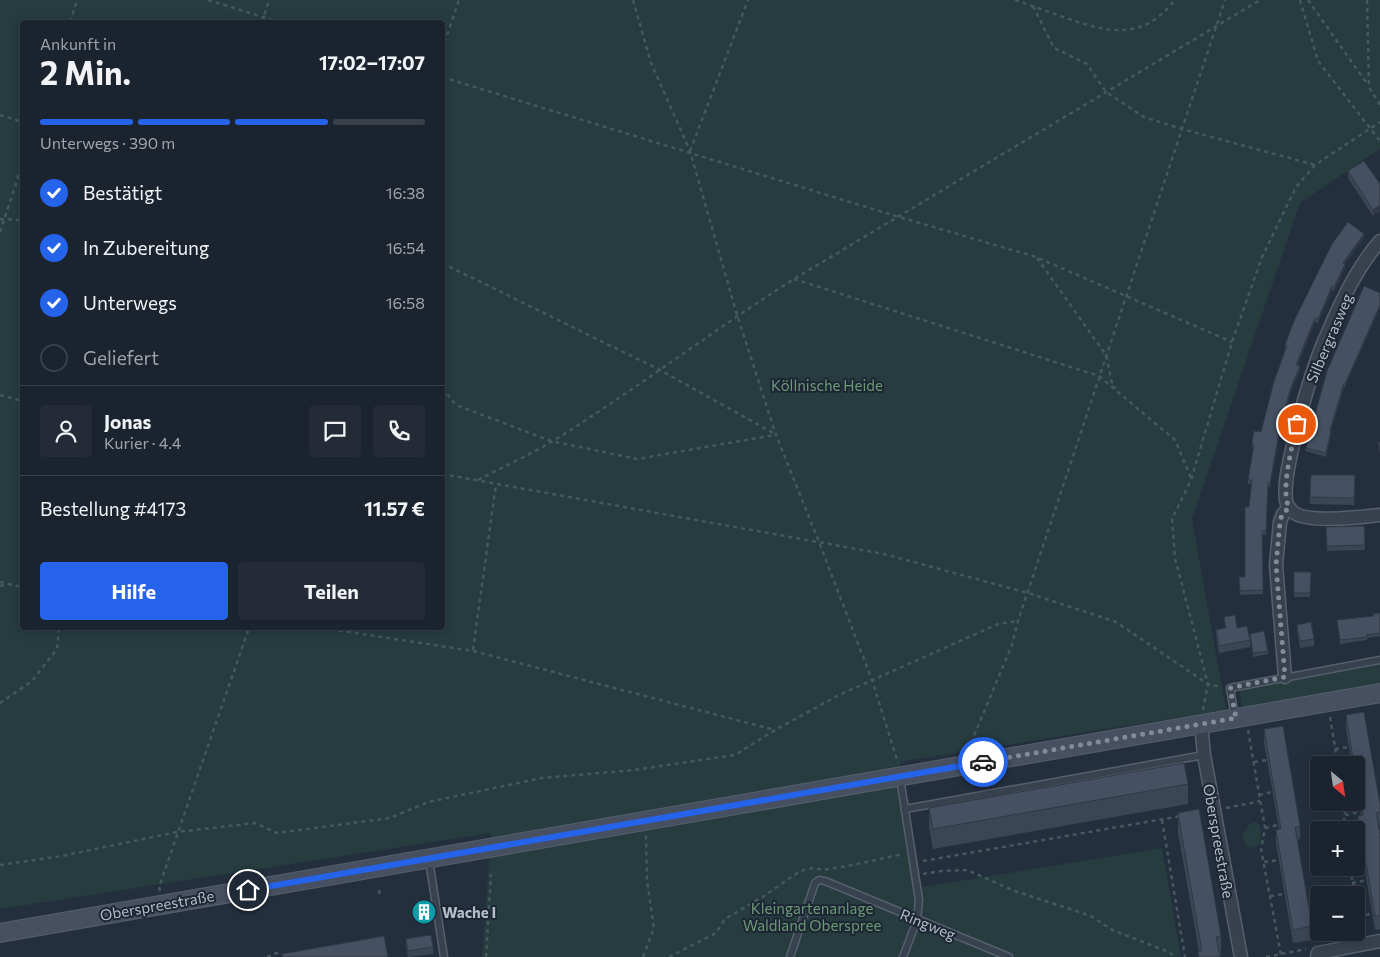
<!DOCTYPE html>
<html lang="de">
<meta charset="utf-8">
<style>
:root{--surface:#1b232e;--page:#242b36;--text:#f1f3f6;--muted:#a0a4aa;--line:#39404a;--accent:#2563eb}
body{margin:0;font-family:Commissioner,sans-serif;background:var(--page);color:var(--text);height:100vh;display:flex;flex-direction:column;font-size:19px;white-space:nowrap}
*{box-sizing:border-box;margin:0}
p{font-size:16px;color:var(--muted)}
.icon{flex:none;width:28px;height:28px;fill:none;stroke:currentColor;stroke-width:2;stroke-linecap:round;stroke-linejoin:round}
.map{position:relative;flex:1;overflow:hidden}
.panel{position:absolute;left:20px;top:20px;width:425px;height:610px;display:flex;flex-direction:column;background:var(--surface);border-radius:5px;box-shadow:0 2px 12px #0003,0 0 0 1px var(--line)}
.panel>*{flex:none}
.needle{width:32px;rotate:151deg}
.tools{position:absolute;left:1310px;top:756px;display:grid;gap:10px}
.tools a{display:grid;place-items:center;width:55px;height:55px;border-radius:5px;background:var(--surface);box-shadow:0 2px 12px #0003,0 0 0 1px var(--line);font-size:25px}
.pin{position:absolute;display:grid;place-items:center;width:42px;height:42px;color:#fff;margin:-21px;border:2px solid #fff;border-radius:50%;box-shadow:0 1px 5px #0007}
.courier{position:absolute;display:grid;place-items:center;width:50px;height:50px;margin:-25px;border:4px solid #2563eb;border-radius:50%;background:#fff;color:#222;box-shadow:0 1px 6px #0007}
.summary em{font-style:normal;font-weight:700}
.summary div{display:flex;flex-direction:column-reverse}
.summary{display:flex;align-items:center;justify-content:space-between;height:85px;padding:0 20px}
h1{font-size:32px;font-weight:700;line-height:38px}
.bar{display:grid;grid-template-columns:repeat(4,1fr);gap:8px 5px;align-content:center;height:60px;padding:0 20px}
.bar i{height:6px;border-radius:4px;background:var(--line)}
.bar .selected{background:var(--accent)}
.bar p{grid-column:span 4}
.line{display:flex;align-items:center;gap:12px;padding:0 20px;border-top:1px solid var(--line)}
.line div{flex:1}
.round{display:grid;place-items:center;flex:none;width:52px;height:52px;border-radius:5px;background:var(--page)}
ol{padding:0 20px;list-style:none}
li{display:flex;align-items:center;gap:15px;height:55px}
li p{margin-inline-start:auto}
li .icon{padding:5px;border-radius:50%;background:var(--accent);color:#fff;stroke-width:4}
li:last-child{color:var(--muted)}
li i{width:28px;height:28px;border:2px solid var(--line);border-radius:50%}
.button{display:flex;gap:10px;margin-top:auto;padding:10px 20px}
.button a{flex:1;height:58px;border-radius:5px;background:var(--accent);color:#fff;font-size:20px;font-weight:700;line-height:58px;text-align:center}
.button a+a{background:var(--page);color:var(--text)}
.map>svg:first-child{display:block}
.green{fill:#263c3f;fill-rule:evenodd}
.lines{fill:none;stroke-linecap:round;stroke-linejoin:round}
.lane-casing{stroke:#565f6c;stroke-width:9}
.street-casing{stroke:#565f6c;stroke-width:15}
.secondary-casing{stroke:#565f6c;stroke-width:20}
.path{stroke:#44595c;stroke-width:2.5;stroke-dasharray:4 4;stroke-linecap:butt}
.lane{stroke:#38414e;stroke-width:6}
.street{stroke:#38414e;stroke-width:12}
.secondary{stroke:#465061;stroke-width:18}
.wall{fill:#3b4654}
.shaded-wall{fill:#303945}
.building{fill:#455162;stroke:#303945}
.done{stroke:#828b98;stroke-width:5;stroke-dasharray:0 9}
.route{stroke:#2563eb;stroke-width:6}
.labels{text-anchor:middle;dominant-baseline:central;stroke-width:4;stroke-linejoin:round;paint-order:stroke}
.street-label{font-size:15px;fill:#b4bcc9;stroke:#1d2633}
.park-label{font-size:15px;fill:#6b9a76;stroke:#1d2633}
.poi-label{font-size:15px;font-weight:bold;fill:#b4bcc9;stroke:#1d2633;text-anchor:start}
</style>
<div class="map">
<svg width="1380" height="957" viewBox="0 0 1380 957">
<rect width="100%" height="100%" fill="#242f3e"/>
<!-- green -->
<g class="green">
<path d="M0,0H1380V149L1300,203L1192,519L1226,710L900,762L922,887L1162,848L1181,957H482L491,833L0,909ZM22,22H442V628H22Z"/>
<path d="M1380,665V684L1242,708L1239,690Z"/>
<path d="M1257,822C1263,828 1261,836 1259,844L1255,848L1247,847L1242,838C1246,829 1246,824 1257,822Z"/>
</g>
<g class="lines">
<defs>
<g id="lane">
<path d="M1235,717L1230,688L1380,660"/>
<path d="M900,778L919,900L917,920L903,957"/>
<path d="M905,809L1204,755"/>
<path d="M429,860L444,957"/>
<path d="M790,957L815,883L819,880L825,881L1009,957"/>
</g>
<g id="street">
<path d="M1380,241C1358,266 1342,299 1329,330C1311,369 1300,412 1291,454C1288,468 1284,485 1286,500C1286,504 1290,509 1293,512C1308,524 1361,517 1380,515"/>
<path d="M1285,677L1276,565L1280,522L1283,514L1289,508"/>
<path d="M1201,724L1204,755L1241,957"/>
<path d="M1317,957L1318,953L1380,941"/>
</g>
<path id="secondary" d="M0,933L1380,693"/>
</defs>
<!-- lane casing -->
<use href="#lane" class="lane-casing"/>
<!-- street casing -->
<use href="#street" class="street-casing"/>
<!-- secondary casing -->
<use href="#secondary" class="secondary-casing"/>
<!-- path -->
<g class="path">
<path d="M208,0L279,22"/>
<path d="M633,0L651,63L690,151L737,315L776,435L819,542L872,680L898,763"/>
<path d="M1015,0C1032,6 1049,12 1066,18C1110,33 1142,41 1175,0"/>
<path d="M1300,0L1318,61L1380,141"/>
<path d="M1308,0L1368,85"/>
<path d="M1367,0L1369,87L1380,105"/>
<path d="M1033,6L1054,48L1087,64L1106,92L1144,117L1182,129L1315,165"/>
<path d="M70,22L77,0"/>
<path d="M262,22L269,0"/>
<path d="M442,50L459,0"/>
<path d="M442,77L899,217L1036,257L1232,342"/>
<path d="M0,115L22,122"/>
<path d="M690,151L748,0"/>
<path d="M0,219L22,220"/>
<path d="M0,232L22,165"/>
<path d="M1037,258L1106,355L1113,388L1117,386"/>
<path d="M442,263L660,370L775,434"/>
<path d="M794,279L1099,376L1175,440L1191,478"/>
<path d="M442,388L456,405L551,441L637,459L775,435"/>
<path d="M0,395L22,401"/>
<path d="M442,474L884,554L1028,593L1116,622L1208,684L1222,687"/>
<path d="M478,480C503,467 529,455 553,441C635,390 712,331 794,279L1260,0"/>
<path d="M0,582L22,587"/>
<path d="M0,586L8,584"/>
<path d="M323,628L473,651L775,730"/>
<path d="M473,650L496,484"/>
<path d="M0,703L32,681L57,649L59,628"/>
<path d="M1203,710L1208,684L1175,558L1172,519L1191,480L1232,342L1262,257L1296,187L1315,165L1380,122"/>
<path d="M1330,717L1338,765"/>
<path d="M1248,730L1265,828L1261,849L1281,955"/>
<path d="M1335,749L1349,747"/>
<path d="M968,750L1012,645L1018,621L1225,0"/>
<path d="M1254,762L1267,760"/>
<path d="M1259,795L1272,792"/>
<path d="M1226,808L1260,801"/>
<path d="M1345,815L1360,812"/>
<path d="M1162,820L1185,957"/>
<path d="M1265,828L1278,825"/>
<path d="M1343,830L1345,811L1344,802"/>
<path d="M1356,850L1362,849"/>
<path d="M923,861L1181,816"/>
<path d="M1264,862L1279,860"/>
<path d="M0,865L62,856L177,832L255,823L277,833L390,818L428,802L542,778L634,770L735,755L775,730L839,695L998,624L1018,621"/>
<path d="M1350,868L1355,895"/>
<path d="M923,874L941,871L967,870L1012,890L1091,916L1112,930L1169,952L1175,957"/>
<path d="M1352,883L1367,880"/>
<path d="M379,890L380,895"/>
<path d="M160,891L159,887L249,628"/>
<path d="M1270,896L1284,894"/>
<path d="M1356,904L1361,932"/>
<path d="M1358,916L1372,914"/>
<path d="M267,957L282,951"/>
<path d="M486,957L491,874"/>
<path d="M643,957L654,928L647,880L646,835"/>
<path d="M669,957L716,933L725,919L764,896L800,871L813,868L823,870L853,865L903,854"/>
<path d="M1266,957L1306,949"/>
</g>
<!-- lane -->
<use href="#lane" class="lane"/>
<!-- street -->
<use href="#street" class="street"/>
<!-- secondary -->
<use href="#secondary" class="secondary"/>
</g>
<!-- wall -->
<g class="wall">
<path d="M1348,171L1380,184L1373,216L1348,178Z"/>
<path d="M1364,238L1345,264V268L1334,291L1332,290L1318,323L1315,322L1298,365L1300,370L1291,391L1280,431L1270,487H1268L1266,535H1262L1263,594L1240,595L1239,577H1245L1249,507L1251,484H1248V480L1254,448L1252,447V443L1261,432L1285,349V345Z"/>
<path d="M1364,286L1345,387H1344L1331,430V434L1326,457L1306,451V448Z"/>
<path d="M1355,475L1354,505L1310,504V497Z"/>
<path d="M1326,527L1365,545V550L1327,551Z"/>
<path d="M1294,572H1311L1310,597H1294Z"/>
<path d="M1380,613V636L1367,638V640L1340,644L1337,620L1374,616Z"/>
<path d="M1224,617L1250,640V647L1219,653L1216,636V630L1225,628Z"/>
<path d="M1297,625L1314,639V646L1300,648L1297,631Z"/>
<path d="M1250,634L1268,651V654L1253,657Z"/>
<path d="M1346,715L1380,804V826H1379L1380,834V929L1375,930L1358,830V816H1361L1356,790V765H1352L1346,729Z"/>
<path d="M1264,729L1300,826V839L1297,840L1312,926V940L1293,943L1276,844V830L1279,829L1264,743Z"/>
<path d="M1188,784V804L933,849L929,828V808Z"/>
<path d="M1178,813L1221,936V956H1220V957H1198L1199,951L1178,833Z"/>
<path d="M417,901L429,911V915L419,916Z"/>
<path d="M406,939L433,947V954L408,957L406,946Z"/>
</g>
<!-- shaded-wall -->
<g class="shaded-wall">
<path d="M1380,205V212L1373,216V210Z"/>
<path d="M1364,234V238L1343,267V263Z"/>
<path d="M1345,264V268L1334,291V287Z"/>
<path d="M1332,286V290L1318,323V319Z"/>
<path d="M1380,305V308L1345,387V384Z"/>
<path d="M1315,318V322L1296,369V365Z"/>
<path d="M1300,366V370L1291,391L1280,431L1270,487V483L1280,427L1291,387Z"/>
<path d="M1344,383V387L1330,434V430Z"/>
<path d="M1331,431V434L1326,457V453Z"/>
</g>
<!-- building -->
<g class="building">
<path d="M1364,161L1380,184V205L1373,210L1348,171Z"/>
<path d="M1348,222L1364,234L1343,263L1345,264L1334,287L1332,286L1318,319L1315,318L1296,365L1300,366L1291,387L1280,427L1270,483H1268L1266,531H1262L1263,590L1240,591L1239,577H1245V507H1249L1252,480H1248L1254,444L1252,443L1254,431L1261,432L1274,381L1287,346L1285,345L1294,321L1332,244Z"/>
<path d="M1364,286L1380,293V305L1345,384L1344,383L1330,430L1331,431L1326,453L1306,448L1327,371Z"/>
<path d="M1378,442H1380V453Z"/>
<path d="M1311,475H1355L1354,498L1310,497Z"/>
<path d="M1364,526L1365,545L1327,546L1326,527Z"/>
<path d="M1294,572H1311L1310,593H1294Z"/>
<path d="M1380,613V633L1366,635L1367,637L1340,640L1337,620L1374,616L1373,614Z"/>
<path d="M1235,615L1237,628L1247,626L1250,640L1219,646L1216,630L1226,628L1224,617Z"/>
<path d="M1311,622L1314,639L1300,641L1297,625Z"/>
<path d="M1264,631L1268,651L1253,653L1250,634Z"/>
<path d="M1364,712L1380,804V812L1376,813L1380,834V916H1375L1358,816L1363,815L1356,776V765H1354L1346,715Z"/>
<path d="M1283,726L1300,826L1295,827L1312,926L1293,930L1276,830L1281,829L1264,729Z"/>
<path d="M1184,763L1188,784L933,829L929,808Z"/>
<path d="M1199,809L1221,936L1216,937L1220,957H1199L1198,951H1202L1178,813Z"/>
<path d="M427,899L429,911L419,913L417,901Z"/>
<path d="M431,935L433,947L408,951L406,939Z"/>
<path d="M384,936L388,957H283L282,954Z"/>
</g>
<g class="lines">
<!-- done -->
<path class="done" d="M983,762L1236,718L1230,688L1285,677L1276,565L1280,522L1282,514L1289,508C1280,489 1293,444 1297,424"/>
<!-- route -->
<path class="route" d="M248,890L983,762"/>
</g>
<!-- icons -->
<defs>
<symbol id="building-disc" viewBox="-11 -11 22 22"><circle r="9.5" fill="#0f9aa8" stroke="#1d2633"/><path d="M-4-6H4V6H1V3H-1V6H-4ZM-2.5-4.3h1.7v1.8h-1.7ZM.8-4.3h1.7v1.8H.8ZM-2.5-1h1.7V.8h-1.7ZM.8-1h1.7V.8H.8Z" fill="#fff"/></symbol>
</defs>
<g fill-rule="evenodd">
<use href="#building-disc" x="410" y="898" width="28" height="28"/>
</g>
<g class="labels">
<!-- street labels -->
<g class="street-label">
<text transform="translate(1329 338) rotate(-67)">Silbergrasweg</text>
<text transform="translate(1219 841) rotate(80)">Oberspreestraße</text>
<text transform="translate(157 905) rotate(-10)">Oberspreestraße</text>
<text transform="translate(928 924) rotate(22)">Ringweg</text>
</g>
<!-- park labels -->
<g class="park-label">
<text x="827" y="385">Köllnische Heide</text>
<text x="812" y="908">Kleingartenanlage<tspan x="812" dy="17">Waldland Oberspree</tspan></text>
</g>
<!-- poi labels -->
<g class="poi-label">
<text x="442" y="912">Wache I</text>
</g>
</g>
</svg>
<div class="tools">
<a><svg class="needle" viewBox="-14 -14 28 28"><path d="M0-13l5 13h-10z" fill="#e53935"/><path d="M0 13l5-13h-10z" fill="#a0a4aa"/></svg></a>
<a>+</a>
<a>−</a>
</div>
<div class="pin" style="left:1297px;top:424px;background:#ea580c"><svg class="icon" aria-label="bag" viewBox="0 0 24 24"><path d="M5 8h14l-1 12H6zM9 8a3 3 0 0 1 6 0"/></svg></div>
<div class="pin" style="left:248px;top:890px;background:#1f2937"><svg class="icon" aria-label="home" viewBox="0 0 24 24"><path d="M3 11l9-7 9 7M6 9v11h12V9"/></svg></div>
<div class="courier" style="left:983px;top:762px"><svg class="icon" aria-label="car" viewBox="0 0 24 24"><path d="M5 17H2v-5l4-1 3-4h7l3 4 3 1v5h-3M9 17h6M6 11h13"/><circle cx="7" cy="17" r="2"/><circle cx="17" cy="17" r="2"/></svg></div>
<section class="panel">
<div class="summary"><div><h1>2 Min.</h1><p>Ankunft in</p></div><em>17:02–17:07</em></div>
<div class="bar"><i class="selected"></i><i class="selected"></i><i class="selected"></i><i></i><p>Unterwegs · 390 m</p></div>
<ol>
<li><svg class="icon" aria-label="check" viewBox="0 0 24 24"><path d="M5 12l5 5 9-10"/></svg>Bestätigt<p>16:38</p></li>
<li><svg class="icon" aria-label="check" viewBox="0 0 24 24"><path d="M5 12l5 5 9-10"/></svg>In Zubereitung<p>16:54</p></li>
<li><svg class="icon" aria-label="check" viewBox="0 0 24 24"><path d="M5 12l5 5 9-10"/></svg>Unterwegs<p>16:58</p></li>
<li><i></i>Geliefert</li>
</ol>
<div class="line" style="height:90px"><a class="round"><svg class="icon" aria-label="person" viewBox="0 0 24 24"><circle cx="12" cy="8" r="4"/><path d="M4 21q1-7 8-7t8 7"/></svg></a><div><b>Jonas</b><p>Kurier · 4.4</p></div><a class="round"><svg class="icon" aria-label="chat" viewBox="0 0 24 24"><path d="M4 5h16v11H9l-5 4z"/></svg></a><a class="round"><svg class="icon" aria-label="phone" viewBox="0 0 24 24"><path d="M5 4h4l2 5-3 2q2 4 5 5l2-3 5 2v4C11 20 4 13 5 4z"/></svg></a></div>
<div class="line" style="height:65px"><div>Bestellung #4173</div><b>11.57 €</b></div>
<div class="button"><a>Hilfe</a><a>Teilen</a></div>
</section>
</div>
